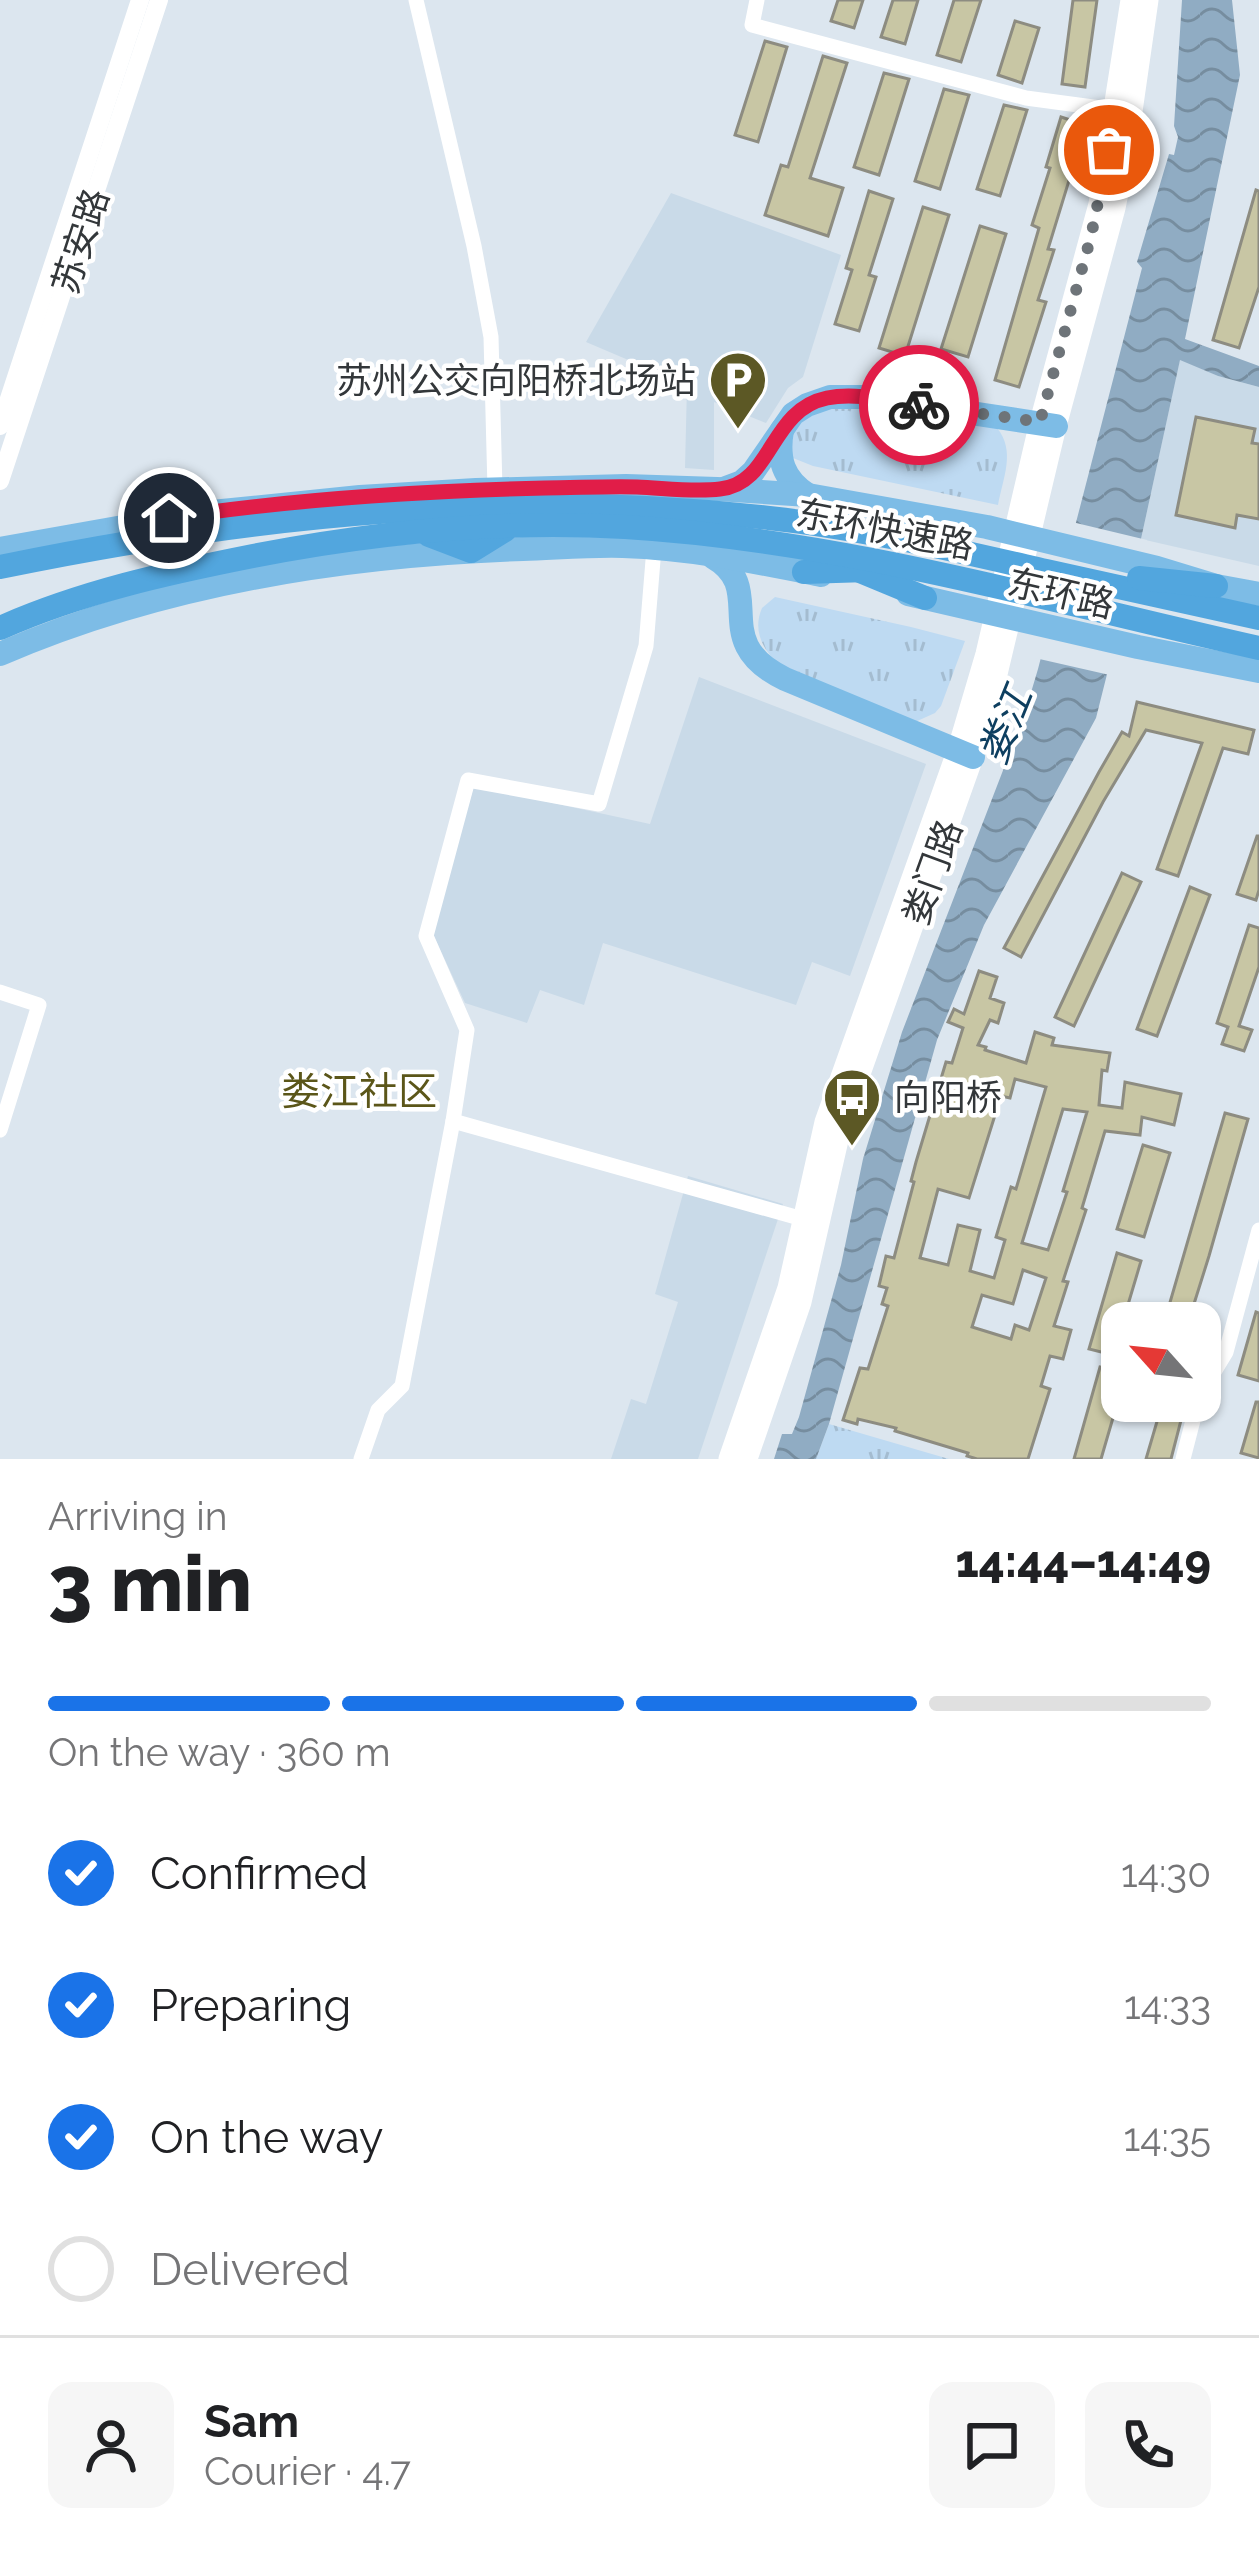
<!DOCTYPE html>
<meta charset="utf-8">
<style>
:root{--surface:#fff;--page:#f6f6f6;--text:#202124;--muted:#757577;--line:#e0e0e0;--accent:#1a73e8}
body{margin:0;font-family:Raleway,"Noto Sans SC",sans-serif;background:var(--page);color:var(--text);height:100vh;display:flex;flex-direction:column;font-size:45px;white-space:nowrap}
*{box-sizing:border-box;margin:0}
p{font-size:39px;color:var(--muted)}
.icon{flex:none;width:66px;height:66px;fill:none;stroke:currentColor;stroke-width:2;stroke-linecap:round;stroke-linejoin:round}
.map{position:relative;height:1459px;overflow:hidden}
.side{display:flex;flex-direction:column;background:var(--surface);flex:1}
.side>*{flex:none}
.needle{width:78px;rotate:297deg}
.fabs{position:absolute;left:1101px;top:1302px;display:grid;gap:24px}
.fabs a{display:grid;place-items:center;width:120px;height:120px;border-radius:24px;background:var(--surface);box-shadow:0 3px 9px #0004;font-size:60px}
.pin{position:absolute;display:grid;place-items:center;width:102px;height:102px;color:#fff;margin:-51px;border:6px solid #fff;border-radius:50%;box-shadow:0 3px 12px #0007}
.courier{position:absolute;display:grid;place-items:center;width:120px;height:120px;margin:-60px;border:9px solid #e11d48;border-radius:50%;background:#fff;color:#222;box-shadow:0 3px 15px #0007}
.headline em{font-style:normal;font-weight:800}
.headline div{display:flex;flex-direction:column-reverse}
.headline{display:flex;align-items:center;justify-content:space-between;height:204px;padding:0 48px}
h1{font-size:78px;font-weight:800;line-height:90px}
.bar{display:grid;grid-template-columns:repeat(4,1fr);gap:18px 12px;align-content:center;height:144px;padding:0 48px}
.bar i{height:15px;border-radius:9px;background:var(--line)}
.bar .selected{background:var(--accent)}
.bar p{grid-column:span 4}
.line{display:flex;align-items:center;gap:30px;padding:0 48px;border-top:3px solid var(--line)}
.line div{flex:1}
.round{display:grid;place-items:center;flex:none;width:126px;height:126px;border-radius:24px;background:var(--page)}
ol{padding:0 48px;list-style:none}
li{display:flex;align-items:center;gap:36px;height:132px}
li p{margin-inline-start:auto}
li .icon{padding:12px;border-radius:50%;background:var(--accent);color:#fff;stroke-width:4}
li:last-child{color:var(--muted)}
li i{width:66px;height:66px;border:6px solid var(--line);border-radius:50%}
.map>svg:first-child{display:block}
.built{fill:#c9dae8}
.grass{fill:url(#grass-tufts)}
.water{fill:url(#water-waves)}
.pier{fill:#dce6ef}
.building{fill:#c8c6a4;stroke:#8d8c81;stroke-width:3;fill-rule:evenodd}
.lines{fill:none;stroke-linecap:round;stroke-linejoin:round}
.minor{stroke:#fff;stroke-width:15}
.tertiary{stroke:#fff;stroke-width:18}
.secondary{stroke:#fff;stroke-width:21}
.primary{stroke:#7dbce6;stroke-width:24}
.trunk{stroke:#52a6de;stroke-width:24}
.done{stroke:#6e7479;stroke-width:12;stroke-dasharray:0 21.6}
.route{stroke:#e11d48;stroke-width:15}
.labels{text-anchor:middle;dominant-baseline:central;stroke-width:9;stroke-linejoin:round;paint-order:stroke}
.street-label{font-size:36px;fill:#33373a;stroke:#fff}
.poi-label{font-size:36px;fill:#33373a;stroke:#fff;text-anchor:end}
.water-label{font-size:39px;font-style:italic;fill:#0e3f60;stroke:#fff}
.neighbourhood-label{font-size:39px;fill:#5b5619;stroke:#fff}
</style>
<div class="map">
<svg width="1259" height="1459" viewBox="0 0 1259 1459">
<defs>
<pattern id="grass-tufts" width="24" height="20" patternUnits="userSpaceOnUse" patternTransform="scale(3)"><rect width="24" height="20" fill="#bedaf2"/><path d="M3 7l-1-3M5 7V3M7 7l1-3M15 17l-1-3M17 17v-4M19 17l1-3" fill="none" stroke="#a4bcd0"/></pattern>
<pattern id="water-waves" width="16" height="10" patternUnits="userSpaceOnUse" patternTransform="scale(3)"><rect width="16" height="10" fill="#90acc3"/><path d="M0 5q4-4 8 0t8 0" fill="none" stroke="#768d9f"/></pattern>
</defs>
<rect width="100%" height="100%" fill="#dce6ef"/>
<!-- built -->
<g class="built">
<path d="M671,193L841,255L803,377L788,388L766,423L714,402V470L685,468L687,385L586,342Z"/>
<path d="M1180,359L1218,376L1259,387V566L1141,539Z"/>
<path d="M699,677L926,764L850,976L812,962L796,1005L603,943L584,1005L540,990L527,1023L465,1003L432,932L474,786L650,824Z"/>
<path d="M688,1176L783,1204L698,1459H611L631,1399L646,1404L678,1302L655,1294Z"/>
</g>
<!-- grass -->
<g class="grass">
<path d="M840,402L997,428C1016,451 1003,478 998,505L813,466L788,456L786,445L803,418Z"/>
<path d="M775,597L911,627L965,641L941,706L935,713L915,722L782,667C763,651 752,631 762,608Z"/>
<path d="M829,1424L949,1459H816Z"/>
</g>
<!-- water -->
<path class="water" d="M1182,0H1232L1240,75L1185,339L1259,366V387L1218,376L1180,360L1141,539L1096,718L984,925L937,1040L829,1424L816,1459H774L782,1434H792L799,1417L841,1265L863,1159L902,1032L1024,716L1038,669L1142,268L1137,262L1169,154L1174,155L1178,137L1174,126Z"/>
<!-- pier -->
<path class="pier" d="M1072,522L1147,540L1114,676L1035,658Z"/>
<!-- building -->
<g class="building">
<path d="M838,0H863L854,28L831,21Z"/>
<path d="M893,0H918L905,44L881,37Z"/>
<path d="M954,0H981L961,62L937,55Z"/>
<path d="M1073,0H1097L1085,87L1062,84Z"/>
<path d="M1015,21L1039,28L1022,83L998,75Z"/>
<path d="M765,41L787,47L758,142L735,135Z"/>
<path d="M823,56L847,63L810,178L843,188L828,236L765,215L781,165L788,167Z"/>
<path d="M884,73L909,79L879,175L854,167Z"/>
<path d="M944,89L969,95L940,189L915,181Z"/>
<path d="M1004,105L1027,110L1000,196L977,189Z"/>
<path d="M1061,117L1086,125L1048,249L1054,250L1038,300L1046,302L1019,387L995,380L1039,228L1032,225L1050,168L1046,167Z"/>
<path d="M1256,190L1259,191V287L1239,348L1213,340Z"/>
<path d="M869,191L893,199L869,275L876,277L859,331L835,324L852,270L846,268Z"/>
<path d="M923,207L949,215L905,356L879,348Z"/>
<path d="M980,226L1006,234L968,357L941,349Z"/>
<path d="M1196,417L1255,429L1252,443L1259,444V519L1237,515L1235,528L1176,515Z"/>
<path d="M1137,702L1254,730L1248,754L1223,748L1178,876L1157,869L1202,743L1146,730L1103,802L1021,957L1004,948L1099,772L1122,732L1129,736Z"/>
<path d="M1257,836H1259V890L1256,900L1237,894Z"/>
<path d="M1122,873L1141,882L1074,1026L1055,1017Z"/>
<path d="M1190,887L1210,895L1157,1036L1137,1029Z"/>
<path d="M1249,925L1259,928V967L1239,1026L1252,1030L1244,1051L1222,1044L1228,1027L1217,1023Z"/>
<path d="M979,971L997,977L990,998L1004,1003L998,1023L990,1020L978,1045L986,1047L985,1050L1026,1063L1035,1032L1054,1038L1052,1045L1110,1053L1107,1071L1102,1070L1099,1105L1122,1108L1125,1082L1181,1094L1174,1125L1142,1117L1140,1135L1105,1131L1082,1208L1086,1210L1063,1281L1068,1282L1054,1326L1071,1330L1063,1359L1050,1356L1041,1386L1050,1389L1028,1459H977L967,1456L968,1453L895,1431L896,1428L858,1419L857,1424L843,1420L860,1368L868,1369L888,1306L882,1304L887,1288L879,1286L886,1256L894,1258L914,1182L911,1181L916,1162L946,1062L952,1063L963,1028L948,1022L954,1009L964,1014ZM1015,1079L1046,1087L1016,1189L1011,1187L996,1237L1005,1240L994,1278L970,1271L980,1230L958,1225L948,1265L920,1258L938,1189L969,1198L1001,1096L1010,1098ZM1063,1109L1087,1112L1063,1191L1067,1192L1048,1250L1022,1243ZM1023,1270L1046,1278L1029,1330L1015,1325L1011,1339L972,1327L982,1295L1013,1304Z"/>
<path d="M1225,1113L1248,1119L1209,1256L1188,1323H1164Z"/>
<path d="M1143,1145L1170,1153L1144,1237L1117,1229Z"/>
<path d="M1117,1253L1141,1261L1113,1355L1089,1349Z"/>
<path d="M1256,1312L1259,1313V1381L1238,1375Z"/>
<path d="M1100,1367L1122,1373V1387L1101,1459H1074Z"/>
<path d="M1163,1401H1186L1171,1459H1146Z"/>
<path d="M1256,1402H1259V1458L1241,1453Z"/>
</g>
<g class="lines">
<!-- minor -->
<g class="minor">
<path d="M416,0L474,246L491,337L495,489"/>
<path d="M757,0L752,25L1026,98L1123,111"/>
<path d="M0,992L39,1005L0,1130"/>
<path d="M453,1121L810,1221"/>
<path d="M1200,1395L1226,1352L1259,1230"/>
<path d="M361,1459L378,1410L402,1386L453,1121L467,1030L426,936L468,780L599,804L646,646L654,548"/>
<path d="M1183,1459L1198,1401"/>
</g>
<!-- tertiary -->
<g class="tertiary">
<path d="M0,426L140,0"/>
<path d="M0,481L159,0"/>
</g>
<!-- secondary -->
<g class="secondary">
<path d="M729,1459L788,1288L825,1122L957,752L986,654L1040,422L1099,204L1131,0"/>
<path d="M747,1459L801,1302L841,1127L973,757L992,695L1056,426L1115,208L1126,153L1148,0"/>
</g>
<!-- primary -->
<g class="primary">
<path d="M782,430C777,459 783,479 808,495"/>
<path d="M726,488L742,482L753,472L793,414L807,405L830,397H865L1056,426"/>
<path d="M0,549L202,513L360,497L476,490L626,486L717,489L808,495L987,527L1157,568L1216,586L1259,594"/>
<path d="M713,557C770,590 706,641 785,679L973,757"/>
<path d="M908,594L1138,647L1259,671"/>
<path d="M0,654C164,583 345,555 523,549C556,548 590,545 623,546C690,548 756,562 821,575"/>
</g>
<!-- trunk -->
<g class="trunk">
<path d="M429,535L471,551L505,530"/>
<path d="M0,567C252,515 512,488 769,518C862,528 954,550 1046,571C1117,587 1188,602 1259,618"/>
<path d="M855,569L925,598"/>
<path d="M804,572L868,570"/>
<path d="M1139,578L1216,586"/>
<path d="M0,628C81,592 167,573 253,556C375,532 501,520 625,527C840,540 1050,601 1259,648"/>
</g>
</g>
<g class="lines">
<!-- done -->
<path class="done" d="M919,405L1040,422L1091,236L1109,150"/>
<!-- route -->
<path class="route" d="M169,518C293,499 420,491 545,488C575,488 606,486 637,487C664,488 693,492 720,489C773,484 769,410 827,398C856,392 890,401 919,405"/>
</g>
<!-- icons -->
<defs>
<symbol id="parking-pin" viewBox="-11 -11 22 30"><path d="M0 17L-7.5 6A9.5 9.5 0 1 1 7.5 6Z" fill="#5c5825" stroke="#fff"/><path d="M-3.5-5.5H1a3.5 3.5 0 0 1 0 7H-1V5.5H-3.5ZM-1-3.4V-.6H.8a1.4 1.4 0 0 0 0-2.8Z" fill="#fff"/></symbol>
<symbol id="bus-pin" viewBox="-11 -11 22 30"><path d="M0 17L-7.5 6A9.5 9.5 0 1 1 7.5 6Z" fill="#5c5825" stroke="#fff"/><path d="M-5-6H5V4H4V6H2V4H-2V6H-4V4H-5ZM-3.5-4V0h7V-4ZM-3.5 1.2v1.5H-2V1.2ZM2 1.2v1.5H3.5V1.2Z" fill="#fff"/></symbol>
</defs>
<g fill-rule="evenodd">
<use href="#parking-pin" x="705" y="347" width="66" height="90"/>
<use href="#bus-pin" x="819" y="1064" width="66" height="90"/>
</g>
<g class="labels">
<!-- street labels -->
<g class="street-label">
<text transform="translate(80 241) rotate(-72)">苏安路</text>
<text transform="translate(885 529) rotate(11)">东环快速路</text>
<text transform="translate(1061 593) rotate(13)">东环路</text>
<text transform="translate(932 872) rotate(-70)">娄门路</text>
</g>
<!-- poi labels -->
<g class="poi-label">
<text x="696" y="380">苏州公交向阳桥北场站</text>
<text x="894" y="1097" text-anchor="start">向阳桥</text>
</g>
<!-- water labels -->
<g class="water-label">
<text transform="translate(1005 725) rotate(-68)">娄江</text>
</g>
<!-- neighbourhood labels -->
<g class="neighbourhood-label">
<text x="359" y="1091">娄江社区</text>
</g>
</g>
</svg>
<div class="fabs">
<a><svg class="needle" viewBox="-14 -14 28 28"><path d="M0-13l5 13h-10z" fill="#e53935"/><path d="M0 13l5-13h-10z" fill="#757577"/></svg></a>
</div>
<div class="pin" style="left:1109px;top:150px;background:#ea580c"><svg class="icon" aria-label="bag" viewBox="0 0 24 24"><path d="M5 8h14l-1 12H6zM9 8a3 3 0 0 1 6 0"/></svg></div>
<div class="pin" style="left:169px;top:518px;background:#1f2937"><svg class="icon" aria-label="home" viewBox="0 0 24 24"><path d="M3 11l9-7 9 7M6 9v11h12V9"/></svg></div>
<div class="courier" style="left:919px;top:405px"><svg class="icon" aria-label="bike" viewBox="0 0 24 24"><circle cx="6" cy="16" r="4"/><circle cx="18" cy="16" r="4"/><path d="M6 16l4-8h5l3 8M10 8l3 8H6M13 5h3"/></svg></div>
</div>
<section class="side">
<div class="headline"><div><h1>3 min</h1><p>Arriving in</p></div><em>14:44–14:49</em></div>
<div class="bar"><i class="selected"></i><i class="selected"></i><i class="selected"></i><i></i><p>On the way · 360 m</p></div>
<ol>
<li><svg class="icon" aria-label="check" viewBox="0 0 24 24"><path d="M5 12l5 5 9-10"/></svg>Confirmed<p>14:30</p></li>
<li><svg class="icon" aria-label="check" viewBox="0 0 24 24"><path d="M5 12l5 5 9-10"/></svg>Preparing<p>14:33</p></li>
<li><svg class="icon" aria-label="check" viewBox="0 0 24 24"><path d="M5 12l5 5 9-10"/></svg>On the way<p>14:35</p></li>
<li><i></i>Delivered</li>
</ol>
<div class="line" style="height:216px"><a class="round"><svg class="icon" aria-label="person" viewBox="0 0 24 24"><circle cx="12" cy="8" r="4"/><path d="M4 21q1-7 8-7t8 7"/></svg></a><div><b>Sam</b><p>Courier · 4.7</p></div><a class="round"><svg class="icon" aria-label="chat" viewBox="0 0 24 24"><path d="M4 5h16v11H9l-5 4z"/></svg></a><a class="round"><svg class="icon" aria-label="phone" viewBox="0 0 24 24"><path d="M5 4h4l2 5-3 2q2 4 5 5l2-3 5 2v4C11 20 4 13 5 4z"/></svg></a></div>
</section>
